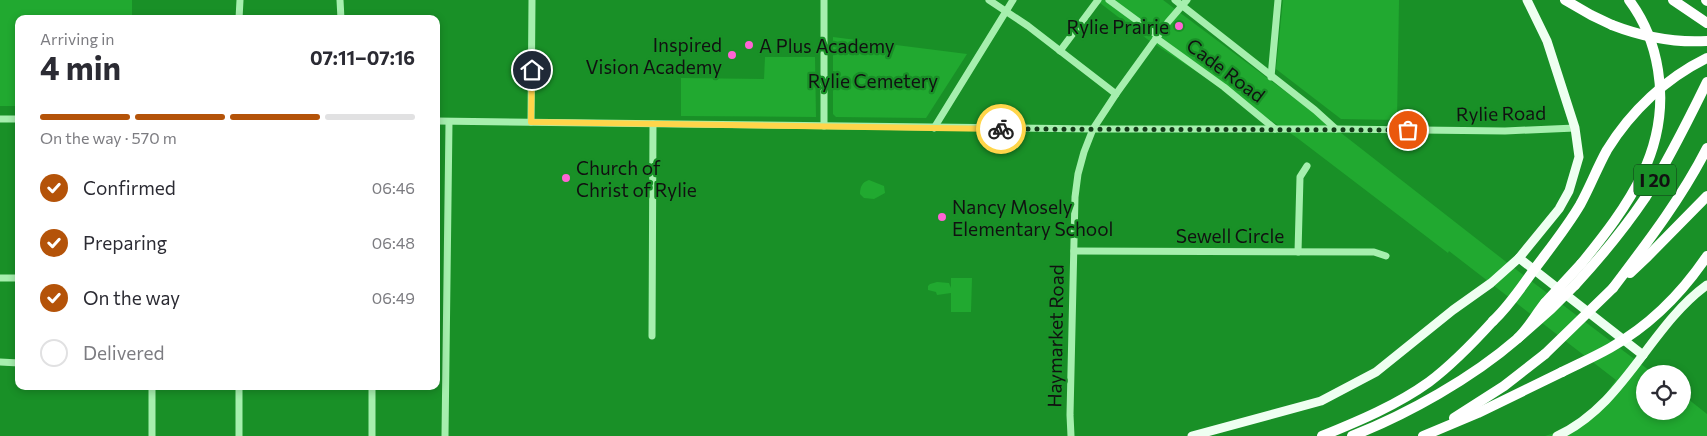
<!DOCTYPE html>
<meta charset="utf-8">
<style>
:root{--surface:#fff;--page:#f2f2f3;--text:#2b2b33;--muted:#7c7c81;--line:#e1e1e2;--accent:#b45309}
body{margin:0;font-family:Commissioner,sans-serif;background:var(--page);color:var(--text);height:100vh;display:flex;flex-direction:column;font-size:19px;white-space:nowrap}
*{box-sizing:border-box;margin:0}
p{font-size:16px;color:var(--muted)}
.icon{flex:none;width:28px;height:28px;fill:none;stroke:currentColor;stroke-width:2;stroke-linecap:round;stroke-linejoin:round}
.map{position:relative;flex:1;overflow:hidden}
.sheet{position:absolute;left:15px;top:15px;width:425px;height:375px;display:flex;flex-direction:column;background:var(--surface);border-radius:10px;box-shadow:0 2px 8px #0003}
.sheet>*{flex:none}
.controls{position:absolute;left:1636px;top:365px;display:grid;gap:10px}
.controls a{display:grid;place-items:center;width:55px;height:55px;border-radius:50%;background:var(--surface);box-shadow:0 2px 8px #0003;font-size:25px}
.pin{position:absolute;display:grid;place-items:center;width:42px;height:42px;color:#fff;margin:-21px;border:2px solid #fff;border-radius:50%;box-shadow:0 1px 5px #0007}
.courier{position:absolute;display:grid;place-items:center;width:50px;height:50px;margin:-25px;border:4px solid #ffd54a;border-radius:50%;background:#fff;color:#222;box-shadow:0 1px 6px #0007}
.headline em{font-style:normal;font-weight:700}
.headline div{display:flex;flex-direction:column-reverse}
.headline{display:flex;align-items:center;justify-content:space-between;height:85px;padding:0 25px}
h1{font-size:32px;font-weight:700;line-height:38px}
.bar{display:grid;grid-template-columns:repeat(4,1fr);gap:8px 5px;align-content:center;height:60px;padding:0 25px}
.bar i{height:6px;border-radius:4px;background:var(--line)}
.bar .active{background:var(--accent)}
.bar p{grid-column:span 4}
ol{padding:0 25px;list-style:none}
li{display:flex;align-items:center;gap:15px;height:55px}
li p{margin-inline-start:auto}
li .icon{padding:5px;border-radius:50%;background:var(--accent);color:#fff;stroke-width:4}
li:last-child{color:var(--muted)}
li i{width:28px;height:28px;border:2px solid var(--line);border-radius:50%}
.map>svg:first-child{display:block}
.green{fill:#21a930}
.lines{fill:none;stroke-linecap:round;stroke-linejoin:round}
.minor{stroke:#a6efae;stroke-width:7}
.major{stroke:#eefff1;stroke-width:9}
.highway{stroke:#fff;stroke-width:10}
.highway-bridge{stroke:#fff;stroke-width:10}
.done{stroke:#143d19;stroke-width:5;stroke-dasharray:0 9}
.route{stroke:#ffd54a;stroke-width:6}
.poi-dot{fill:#ff64d5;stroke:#199027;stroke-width:2}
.labels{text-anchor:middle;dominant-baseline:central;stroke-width:4.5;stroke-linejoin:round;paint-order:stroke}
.shield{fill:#199027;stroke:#133718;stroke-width:1}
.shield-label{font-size:18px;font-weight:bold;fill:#111}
.poi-label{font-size:19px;fill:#111;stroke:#199027;text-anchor:start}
.street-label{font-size:19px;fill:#111;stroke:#199027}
.park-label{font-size:19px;fill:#111;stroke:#199027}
</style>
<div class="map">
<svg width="1707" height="436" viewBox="0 0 1707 436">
<rect width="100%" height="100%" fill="#199027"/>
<!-- green -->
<g class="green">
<path d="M0,0H132V19H19V106H0Z"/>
<path d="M1096,0H1163L1345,136L1505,261L1654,374H1645V411H1682L1683,395L1707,414V436H1545L1584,423L1616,380L1449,251L1448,253L1296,137L1147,39Z"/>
<path d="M1283,0H1399L1397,120L1341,119L1276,69Z"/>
<path d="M833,37L967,54L926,118L836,117L833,114Z"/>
<path d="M765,57H815L816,117L681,116V78L764,79Z"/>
<path d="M869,180L884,186L885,193L874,199L864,198L860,194C860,187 862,182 869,180Z"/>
<path d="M951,278H972L971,312H951V293L937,295L936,292L928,290V286L930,284L937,282L949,283L951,288Z"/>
</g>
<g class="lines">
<!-- minor -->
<g class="minor">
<path d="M340,0L341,19"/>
<path d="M824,0V126"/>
<path d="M989,0L1028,26L1116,94"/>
<path d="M1109,0L1158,36"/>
<path d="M1175,0L1315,110L1336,129"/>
<path d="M239,19L240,0"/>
<path d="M1156,38L1224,87L1275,129"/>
<path d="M1060,51L1098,0"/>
<path d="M1271,77L1278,0"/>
<path d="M0,119H19"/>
<path d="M436,121L1093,129H1336L1505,131L1575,128"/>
<path d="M531,122L532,0"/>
<path d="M934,128L1013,0"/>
<path d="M1074,251L1374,252L1386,256"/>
<path d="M1298,252L1300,177L1307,166"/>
<path d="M0,278H19"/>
<path d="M652,336L653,124"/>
<path d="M0,362L19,363"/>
<path d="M152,386V436"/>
<path d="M239,386V436"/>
<path d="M372,436V386"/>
<path d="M445,436L449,122"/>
<path d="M1071,436L1070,415L1075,197L1078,174L1084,152L1093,129L1116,94L1168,22L1187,0"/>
</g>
<!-- major -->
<g class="major">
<path d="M1519,258L1643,355"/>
<path d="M1192,436L1321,401L1376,372L1453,310L1491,283L1519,258L1559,209L1569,191L1579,157L1575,128L1547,41L1527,0"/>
<path d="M1557,436C1625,405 1649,327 1707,285"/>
</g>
<!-- highway -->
<g class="highway">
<path d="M1565,0L1591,15L1612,25"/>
<path d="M1673,0L1707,23"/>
<path d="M1706,0L1707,1"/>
<path d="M1581,264C1628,206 1671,149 1658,70C1654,45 1644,20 1629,0"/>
<path d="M1630,273L1648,256L1707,196"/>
<path d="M1575,285C1600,258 1624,229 1645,198C1668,161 1688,121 1707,82"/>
<path d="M1613,288C1647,243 1681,199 1707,148"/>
<path d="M1454,418L1504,386L1545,354"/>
<path d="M1322,436C1359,421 1397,405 1429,382C1453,364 1473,343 1493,321"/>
<path d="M1352,436C1408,414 1472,378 1517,339C1528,329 1536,314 1545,303"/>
<path d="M1423,436L1478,413L1562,372"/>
</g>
<!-- highway-bridge -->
<g class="highway-bridge">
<path d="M1612,25C1643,37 1674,43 1707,41"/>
<path d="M1545,303L1581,264"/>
<path d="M1493,321C1510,305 1522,286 1536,267C1551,247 1567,227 1580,205C1590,187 1597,168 1607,150C1631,111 1666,78 1707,58"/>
<path d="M1518,338L1551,309L1575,285"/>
<path d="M1545,354L1613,288"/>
<path d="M1562,372C1578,364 1594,357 1610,348C1649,326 1682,293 1707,256"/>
</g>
</g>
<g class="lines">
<!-- done -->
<path class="done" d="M1001,129L1408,130"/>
<!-- route -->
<path class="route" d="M532,70L531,122L1001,129"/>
</g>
<!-- markers -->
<g class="poi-dot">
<circle cx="1179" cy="26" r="5"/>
<circle cx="749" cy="45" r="5"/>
<circle cx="732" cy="55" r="5"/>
<circle cx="566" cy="178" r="5"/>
<circle cx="942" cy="217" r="5"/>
</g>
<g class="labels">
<!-- shield labels -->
<rect class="shield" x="1634" y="164.5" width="42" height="31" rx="4"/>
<g class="shield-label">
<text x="1655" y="180">I 20</text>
</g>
<!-- poi labels -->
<g class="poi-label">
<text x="1169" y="26" text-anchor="end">Rylie Prairie</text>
<text x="722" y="44" text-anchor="end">Inspired<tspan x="722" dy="22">Vision Academy</tspan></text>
<text x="759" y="45">A Plus Academy</text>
<text x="576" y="167">Church of<tspan x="576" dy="22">Christ of Rylie</tspan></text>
<text x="952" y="206">Nancy Mosely<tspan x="952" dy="22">Elementary School</tspan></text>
</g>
<!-- street labels -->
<g class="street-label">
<text transform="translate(1226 70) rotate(37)">Cade Road</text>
<text transform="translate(1501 113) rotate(-1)">Rylie Road</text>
<text x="1230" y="235">Sewell Circle</text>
<text transform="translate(1055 336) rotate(-89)">Haymarket Road</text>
</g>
<!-- park labels -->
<g class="park-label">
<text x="873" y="80">Rylie Cemetery</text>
</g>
</g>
</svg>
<div class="controls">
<a><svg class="icon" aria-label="locate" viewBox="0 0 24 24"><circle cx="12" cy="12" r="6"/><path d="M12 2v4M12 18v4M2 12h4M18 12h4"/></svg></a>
</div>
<div class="pin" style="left:1408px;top:130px;background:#ea580c"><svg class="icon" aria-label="bag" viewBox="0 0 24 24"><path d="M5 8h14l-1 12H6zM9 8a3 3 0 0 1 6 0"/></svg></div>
<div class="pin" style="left:532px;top:70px;background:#1f2937"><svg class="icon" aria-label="home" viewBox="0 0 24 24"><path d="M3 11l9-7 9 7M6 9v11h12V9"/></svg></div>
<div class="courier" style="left:1001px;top:129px"><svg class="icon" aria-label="bike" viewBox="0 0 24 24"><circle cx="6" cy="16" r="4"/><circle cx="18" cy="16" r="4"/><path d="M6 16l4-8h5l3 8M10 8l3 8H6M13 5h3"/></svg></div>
<section class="sheet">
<div class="headline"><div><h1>4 min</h1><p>Arriving in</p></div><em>07:11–07:16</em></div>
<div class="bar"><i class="active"></i><i class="active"></i><i class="active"></i><i></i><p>On the way · 570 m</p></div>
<ol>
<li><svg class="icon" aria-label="check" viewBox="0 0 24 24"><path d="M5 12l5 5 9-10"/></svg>Confirmed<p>06:46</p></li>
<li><svg class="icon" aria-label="check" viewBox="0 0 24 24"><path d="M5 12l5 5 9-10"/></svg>Preparing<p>06:48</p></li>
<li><svg class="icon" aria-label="check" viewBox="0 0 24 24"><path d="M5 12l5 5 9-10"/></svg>On the way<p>06:49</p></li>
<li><i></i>Delivered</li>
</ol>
</section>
</div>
